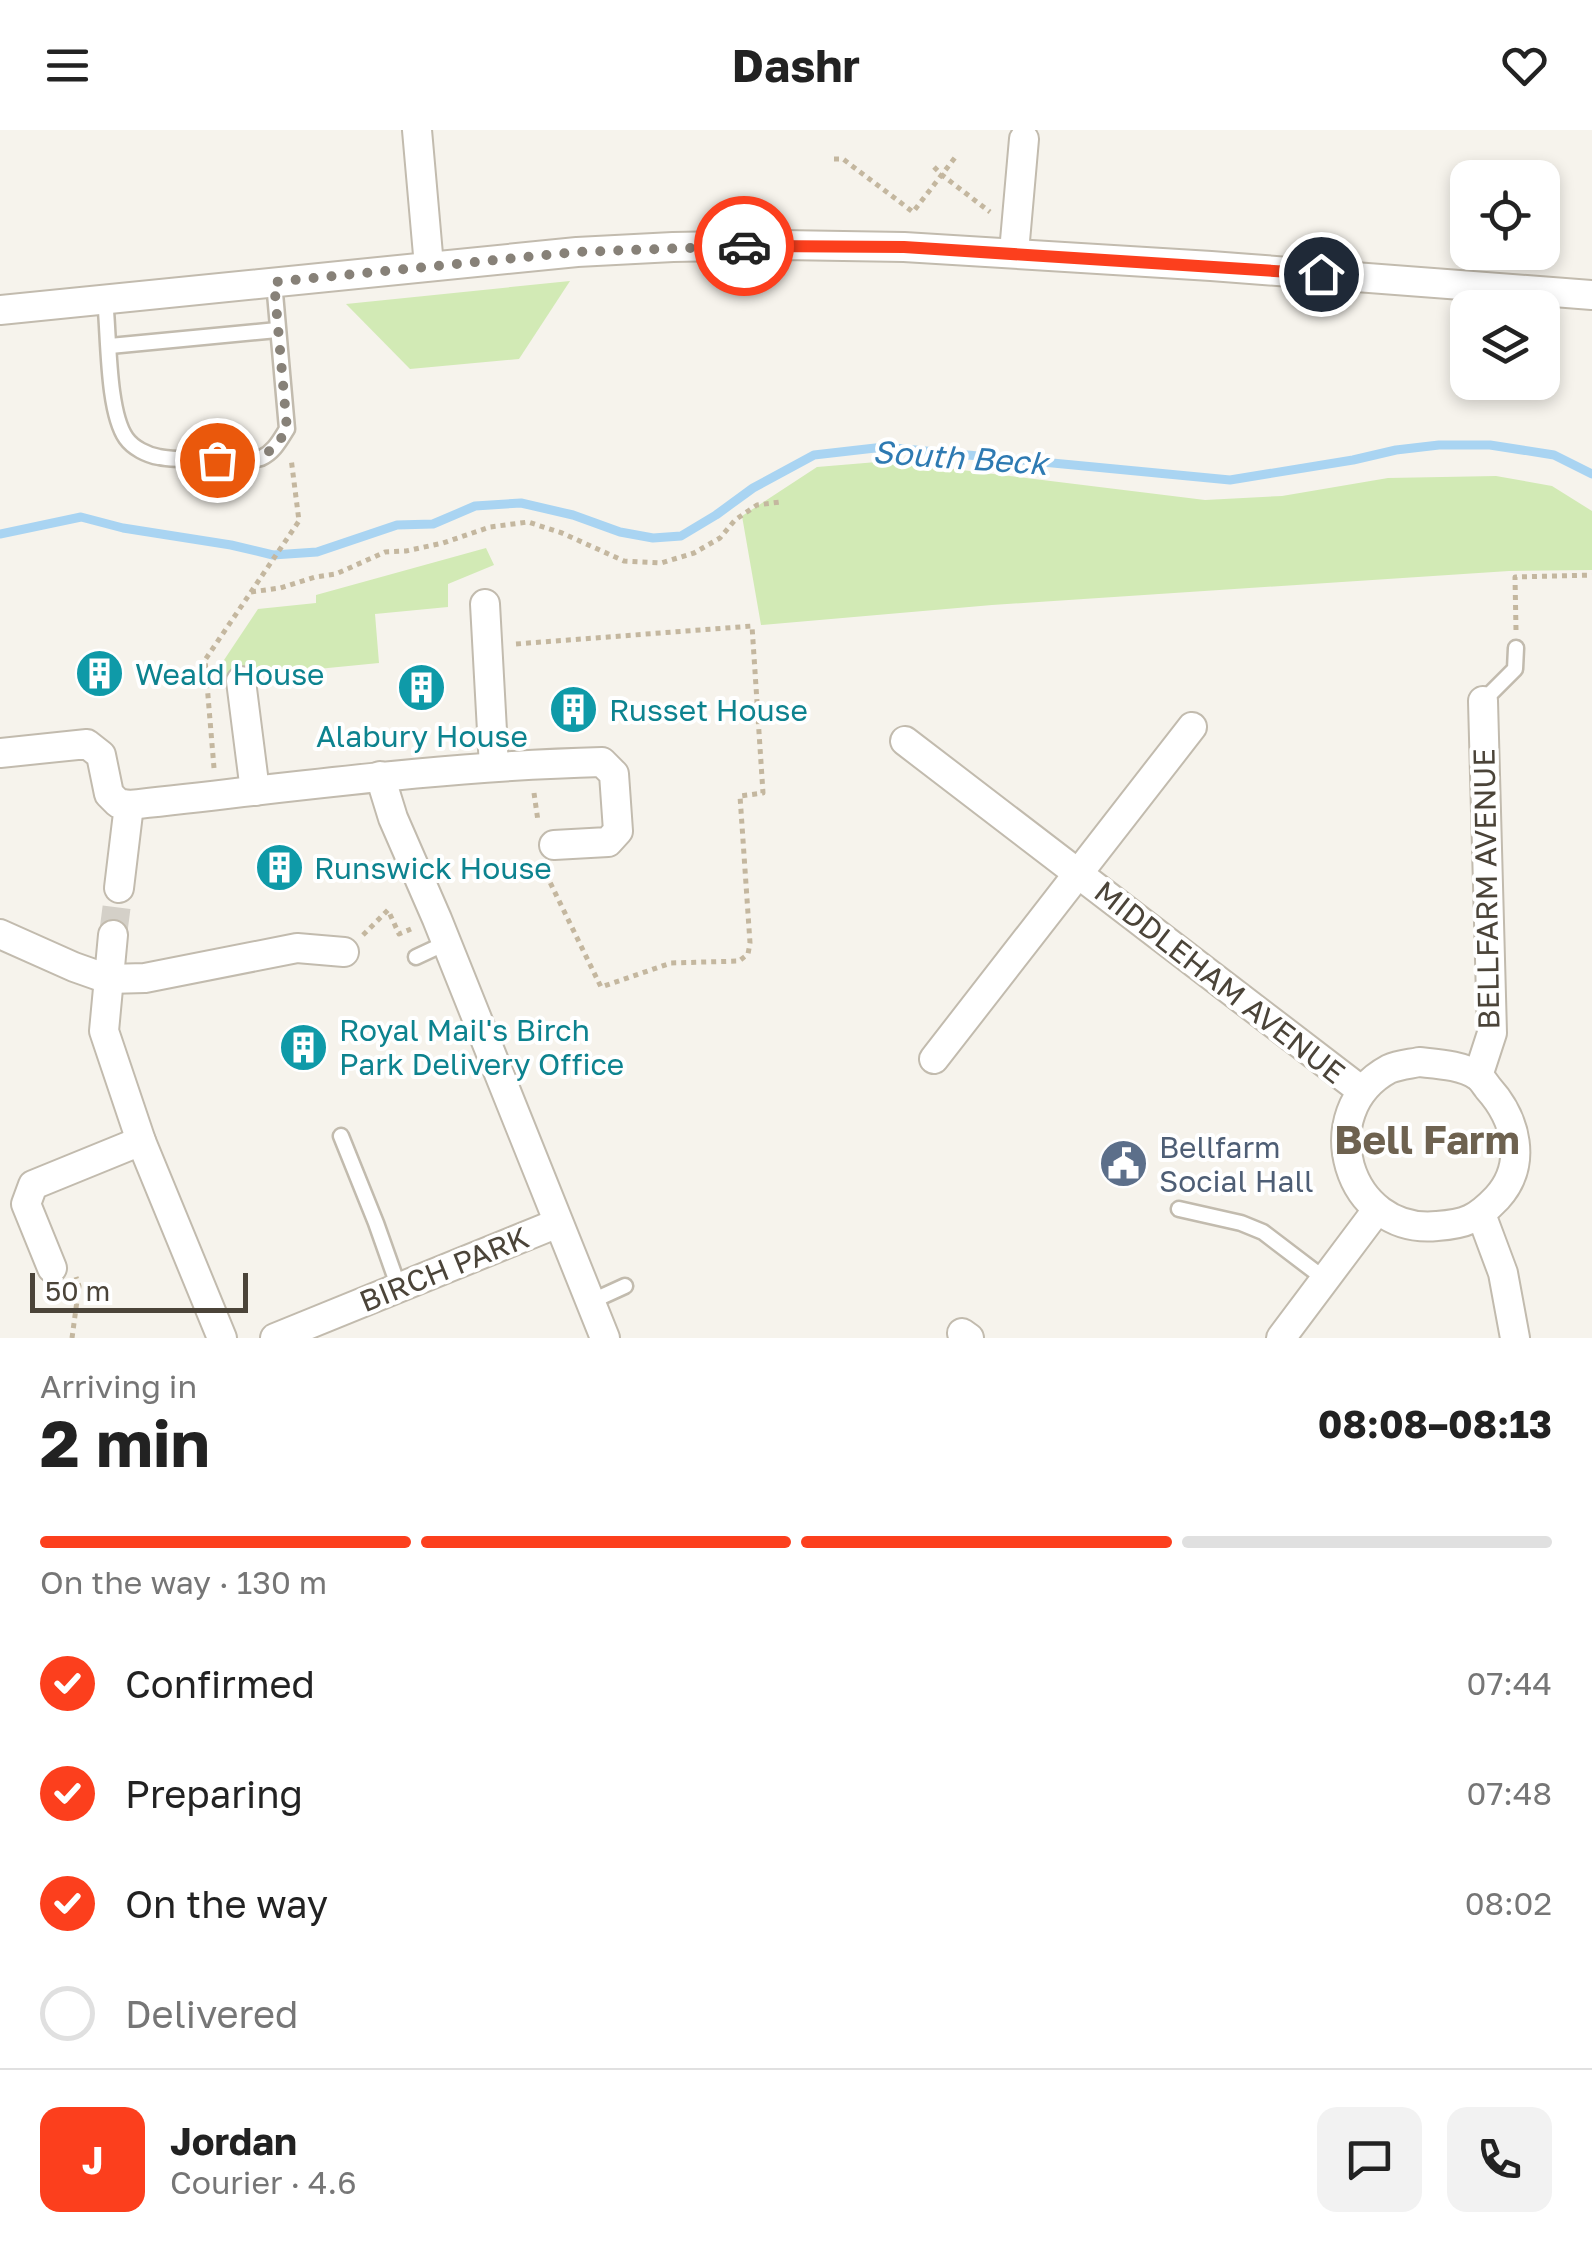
<!DOCTYPE html>
<meta charset="utf-8">
<style>
:root{--surface:#fff;--page:#f2f2f2;--text:#222;--muted:#767676;--line:#e0e0e0;--accent:#fc3f1d}
body{margin:0;font-family:"Golos Text",sans-serif;background:var(--page);color:var(--text);height:100vh;display:flex;flex-direction:column;font-size:38px;white-space:nowrap}
*{box-sizing:border-box;margin:0}
p{font-size:32px;color:var(--muted)}
.icon{flex:none;width:55px;height:55px;fill:none;stroke:currentColor;stroke-width:2;stroke-linecap:round;stroke-linejoin:round}
.map{position:relative;height:1208px;overflow:hidden}
.sheet{display:flex;flex-direction:column;background:var(--surface);flex:1}
.sheet>*{flex:none}
.fabs{position:absolute;left:1450px;top:30px;display:grid;gap:20px}
.fabs a{display:grid;place-items:center;width:110px;height:110px;border-radius:20px;background:var(--surface);box-shadow:0 5px 15px #0003;font-size:50px}
.scale{position:absolute;left:30px;bottom:25px;width:218px;box-sizing:border-box;padding-left:10px;border:5px solid #4b4439;border-top:0;font-size:28px;line-height:35px;white-space:nowrap;color:#4b4439;-webkit-text-stroke:8px #fff;paint-order:stroke}
.pin{position:absolute;display:grid;place-items:center;width:85px;height:85px;color:#fff;margin:-42px;border:5px solid #fff;border-radius:50%;box-shadow:0 2px 10px #0007}
.courier{position:absolute;display:grid;place-items:center;width:100px;height:100px;margin:-50px;border:8px solid #fc3f1d;border-radius:50%;background:#fff;color:#222;box-shadow:0 2px 12px #0007}
.headline em{font-style:normal;font-weight:700}
.headline div{display:flex;flex-direction:column-reverse}
.headline{display:flex;align-items:center;justify-content:space-between;height:170px;padding:0 40px}
h1{font-size:65px;font-weight:700;line-height:75px}
.bar{display:grid;grid-template-columns:repeat(4,1fr);gap:15px 10px;align-content:center;height:120px;padding:0 40px}
.bar i{height:12px;border-radius:8px;background:var(--line)}
.bar .active{background:var(--accent)}
.bar p{grid-column:span 4}
.line{display:flex;align-items:center;gap:25px;padding:0 40px;border-top:2px solid var(--line)}
.line div{flex:1}
.round{display:grid;place-items:center;flex:none;width:105px;height:105px;border-radius:20px;background:var(--page)}
ol{padding:0 40px;list-style:none}
li{display:flex;align-items:center;gap:30px;height:110px}
li p{margin-inline-start:auto}
li .icon{padding:10px;border-radius:50%;background:var(--accent);color:#fff;stroke-width:4}
li:last-child{color:var(--muted)}
li i{width:55px;height:55px;border:5px solid var(--line);border-radius:50%}
header{display:flex;justify-content:space-between;align-items:center;height:130px;padding:0 40px;background:var(--surface);font-size:45px;font-weight:700}
.map>svg:first-child{display:block}
.green{fill:#d2eab5}
.lines{fill:none;stroke-linecap:round;stroke-linejoin:round}
.stream{stroke:#a9d4f2;stroke-width:9}
.minor-tunnel{stroke:#d4d0c8;stroke-width:28;stroke-dasharray:28 14;stroke-linecap:butt}
.service-casing{stroke:#c2bbae;stroke-width:19}
.minor-casing{stroke:#c2bbae;stroke-width:32}
.path{stroke:#c4b79f;stroke-width:5;stroke-dasharray:5 5;stroke-linecap:butt}
.service{stroke:#fff;stroke-width:14}
.minor{stroke:#fff;stroke-width:28}
.done{stroke:#878178;stroke-width:10;stroke-dasharray:0 18}
.route{stroke:#fc3f1d;stroke-width:12}
.labels{text-anchor:middle;dominant-baseline:central;stroke-width:8;stroke-linejoin:round;paint-order:stroke}
.culture-label{font-size:30px;fill:#0d838f;stroke:#fff;text-anchor:start}
.street-label{font-size:30px;fill:#4b4439;stroke:#fff}
.service-label{font-size:30px;fill:#4e5e75;stroke:#fff;text-anchor:start}
.water-label{font-size:32px;font-style:italic;fill:#2e7ab2;stroke:#fff}
.district-label{font-size:40px;font-weight:bold;fill:#6e6250;stroke:#fff}
</style>
<header><svg class="icon" aria-label="menu" viewBox="0 0 24 24"><path d="M4 6h16M4 12h16M4 18h16"/></svg>Dashr<svg class="icon" aria-label="heart" viewBox="0 0 24 24"><path d="M12 20l-8-8c-3-5 5-10 8-4 3-6 11-1 8 4z"/></svg></header>
<div class="map">
<svg width="1592" height="1208" viewBox="0 0 1592 1208">
<rect width="100%" height="100%" fill="#f6f3ec"/>
<!-- green -->
<g class="green">
<path d="M570,151L519,229L410,239L346,174Z"/>
<path d="M889,331L1205,370L1282,366L1388,348L1496,346L1552,356L1592,381V440L1509,441L992,475L761,495L742,386L817,337Z"/>
<path d="M486,418L494,435L448,454V477L375,484L379,533L217,549L218,539L258,479L316,473V465Z"/>
</g>
<g class="lines">
<!-- stream -->
<path class="stream" d="M0,404L81,387L123,398L231,415L273,425L317,422L397,395L433,394L475,376L521,373L573,385L620,402L653,408L681,406L716,385L753,358L814,325L884,317L1230,350L1353,330L1396,320L1439,315H1490L1554,325L1592,344"/>
<!-- minor-tunnel -->
<path class="minor-tunnel" d="M113,805L119,758"/>
<defs>
<g id="service">
<path d="M105,169C109,204 107,281 126,308C133,318 147,325 159,327C173,330 250,332 261,328C274,322 280,310 287,299L274,152"/>
<path d="M110,216L277,200"/>
<path d="M1483,571L1515,539L1516,518"/>
<path d="M416,827L446,813"/>
<path d="M341,1006L376,1093L399,1158"/>
<path d="M1179,1079L1241,1093L1263,1102L1326,1150"/>
<path d="M590,1172L625,1156"/>
</g>
<g id="minor">
<path d="M417,0L429,136"/>
<path d="M1014,122L1024,9"/>
<path d="M0,180L577,122L673,117L783,115L904,117L1211,136L1592,165"/>
<path d="M485,474L494,637"/>
<path d="M241,551L255,661"/>
<path d="M905,611L1362,961"/>
<path d="M0,623L87,614L101,625L109,664L118,673L129,675C286,658 443,636 602,632L614,644L618,701L608,712L554,715"/>
<path d="M380,646L393,688L437,789L605,1208"/>
<path d="M119,758L129,675"/>
<path d="M0,804L74,837L108,849L145,848L297,818L344,822"/>
<path d="M113,805L104,901L141,1011L222,1208"/>
<path d="M934,929L1192,597"/>
<path d="M1419,932C1438,934 1462,935 1478,946C1482,949 1485,954 1488,958C1516,989 1528,1034 1497,1068C1477,1089 1466,1094 1437,1096C1347,1105 1311,981 1389,939C1398,935 1410,934 1419,932Z"/>
<path d="M1478,946L1492,903L1483,571"/>
<path d="M1481,1084L1503,1143L1515,1208"/>
<path d="M52,1138L26,1074L33,1055L141,1011"/>
<path d="M962,1203L969,1208"/>
<path d="M275,1208L558,1093"/>
<path d="M1281,1208L1377,1080"/>
</g>
</defs>
<!-- service casing -->
<use href="#service" class="service-casing"/>
<!-- minor casing -->
<use href="#minor" class="minor-casing"/>
<!-- path -->
<g class="path">
<path d="M834,29H843L913,82L957,25"/>
<path d="M934,37L942,45L990,82"/>
<path d="M251,462L280,458L315,447L336,444L385,422L406,421L443,413L490,397L528,392L562,403L624,431L661,433L694,423L720,408L735,390L757,375L780,372"/>
<path d="M1516,500L1515,447L1592,445"/>
<path d="M516,514L752,496L763,663L740,666L750,813L748,824L739,831L671,833L601,857L545,742"/>
<path d="M214,638L205,530L299,391L291,328"/>
<path d="M534,663L538,691"/>
<path d="M363,805L388,780L399,804L411,799"/>
<path d="M72,1208L79,1156L76,1147"/>
</g>
<!-- service -->
<use href="#service" class="service"/>
<!-- minor -->
<use href="#minor" class="minor"/>
</g>
<g class="lines">
<!-- done -->
<path class="done" d="M217,330C252,331 268,332 287,299L274,152L577,122L744,116"/>
<!-- route -->
<path class="route" d="M744,116L904,117L1321,144"/>
</g>
<!-- icons -->
<defs>
<symbol id="building-disc" viewBox="-11 -11 22 22"><circle r="9.5" fill="#0f9aa8" stroke="#fff"/><path d="M-4-6H4V6H1V3H-1V6H-4ZM-2.5-4.3h1.7v1.8h-1.7ZM.8-4.3h1.7v1.8H.8ZM-2.5-1h1.7V.8h-1.7ZM.8-1h1.7V.8H.8Z" fill="#fff"/></symbol>
<symbol id="civic-disc" viewBox="-11 -11 22 22"><circle r="9.5" fill="#5c6f8a" stroke="#fff"/><path d="M-.6-6.5H3V-4.5H.6V-3L4-1V1h2V6H-6V1h2V-1L-.6-3ZM-1.2 2.5V6h2.4V2.5Z" fill="#fff"/></symbol>
</defs>
<g fill-rule="evenodd">
<use href="#building-disc" x="72" y="516" width="55" height="55"/>
<use href="#building-disc" x="394" y="530" width="55" height="55"/>
<use href="#building-disc" x="546" y="552" width="55" height="55"/>
<use href="#building-disc" x="252" y="710" width="55" height="55"/>
<use href="#building-disc" x="276" y="890" width="55" height="55"/>
<use href="#civic-disc" x="1096" y="1006" width="55" height="55"/>
</g>
<g class="labels">
<!-- culture labels -->
<g class="culture-label">
<text x="135" y="544">Weald House</text>
<text x="609" y="580">Russet House</text>
<text x="422" y="606" text-anchor="middle">Alabury House</text>
<text x="314" y="738">Runswick House</text>
<text x="339" y="900">Royal Mail's Birch<tspan x="339" dy="34">Park Delivery Office</tspan></text>
</g>
<!-- street labels -->
<g class="street-label">
<text transform="translate(1486 759) rotate(-91)">BELLFARM AVENUE</text>
<text transform="translate(1220 852) rotate(38)">MIDDLEHAM AVENUE</text>
<text transform="translate(444 1139) rotate(-22)">BIRCH PARK</text>
</g>
<!-- service labels -->
<g class="service-label">
<text x="1159" y="1017">Bellfarm<tspan x="1159" dy="34">Social Hall</tspan></text>
</g>
<!-- water labels -->
<g class="water-label">
<text transform="translate(960 327) rotate(4)">South Beck</text>
</g>
<!-- district labels -->
<g class="district-label">
<text x="1427" y="1009">Bell Farm</text>
</g>
</g>
</svg>
<div class="fabs">
<a><svg class="icon" aria-label="locate" viewBox="0 0 24 24"><circle cx="12" cy="12" r="6"/><path d="M12 2v4M12 18v4M2 12h4M18 12h4"/></svg></a>
<a><svg class="icon" aria-label="layers" viewBox="0 0 24 24"><path d="M12 4l9 5-9 5-9-5zM3 14l9 5 9-5"/></svg></a>
</div>
<div class="scale">50 m</div>
<div class="pin" style="left:217px;top:330px;background:#ea580c"><svg class="icon" aria-label="bag" viewBox="0 0 24 24"><path d="M5 8h14l-1 12H6zM9 8a3 3 0 0 1 6 0"/></svg></div>
<div class="pin" style="left:1321px;top:144px;background:#1f2937"><svg class="icon" aria-label="home" viewBox="0 0 24 24"><path d="M3 11l9-7 9 7M6 9v11h12V9"/></svg></div>
<div class="courier" style="left:744px;top:116px"><svg class="icon" aria-label="car" viewBox="0 0 24 24"><path d="M5 17H2v-5l4-1 3-4h7l3 4 3 1v5h-3M9 17h6M6 11h13"/><circle cx="7" cy="17" r="2"/><circle cx="17" cy="17" r="2"/></svg></div>
</div>
<section class="sheet">
<div class="headline"><div><h1>2 min</h1><p>Arriving in</p></div><em>08:08–08:13</em></div>
<div class="bar"><i class="active"></i><i class="active"></i><i class="active"></i><i></i><p>On the way · 130 m</p></div>
<ol>
<li><svg class="icon" aria-label="check" viewBox="0 0 24 24"><path d="M5 12l5 5 9-10"/></svg>Confirmed<p>07:44</p></li>
<li><svg class="icon" aria-label="check" viewBox="0 0 24 24"><path d="M5 12l5 5 9-10"/></svg>Preparing<p>07:48</p></li>
<li><svg class="icon" aria-label="check" viewBox="0 0 24 24"><path d="M5 12l5 5 9-10"/></svg>On the way<p>08:02</p></li>
<li><i></i>Delivered</li>
</ol>
<div class="line" style="height:180px"><b class="round" style="background:var(--accent);color:#fff">J</b><div><b>Jordan</b><p>Courier · 4.6</p></div><a class="round"><svg class="icon" aria-label="chat" viewBox="0 0 24 24"><path d="M4 5h16v11H9l-5 4z"/></svg></a><a class="round"><svg class="icon" aria-label="phone" viewBox="0 0 24 24"><path d="M5 4h4l2 5-3 2q2 4 5 5l2-3 5 2v4C11 20 4 13 5 4z"/></svg></a></div>
</section>
